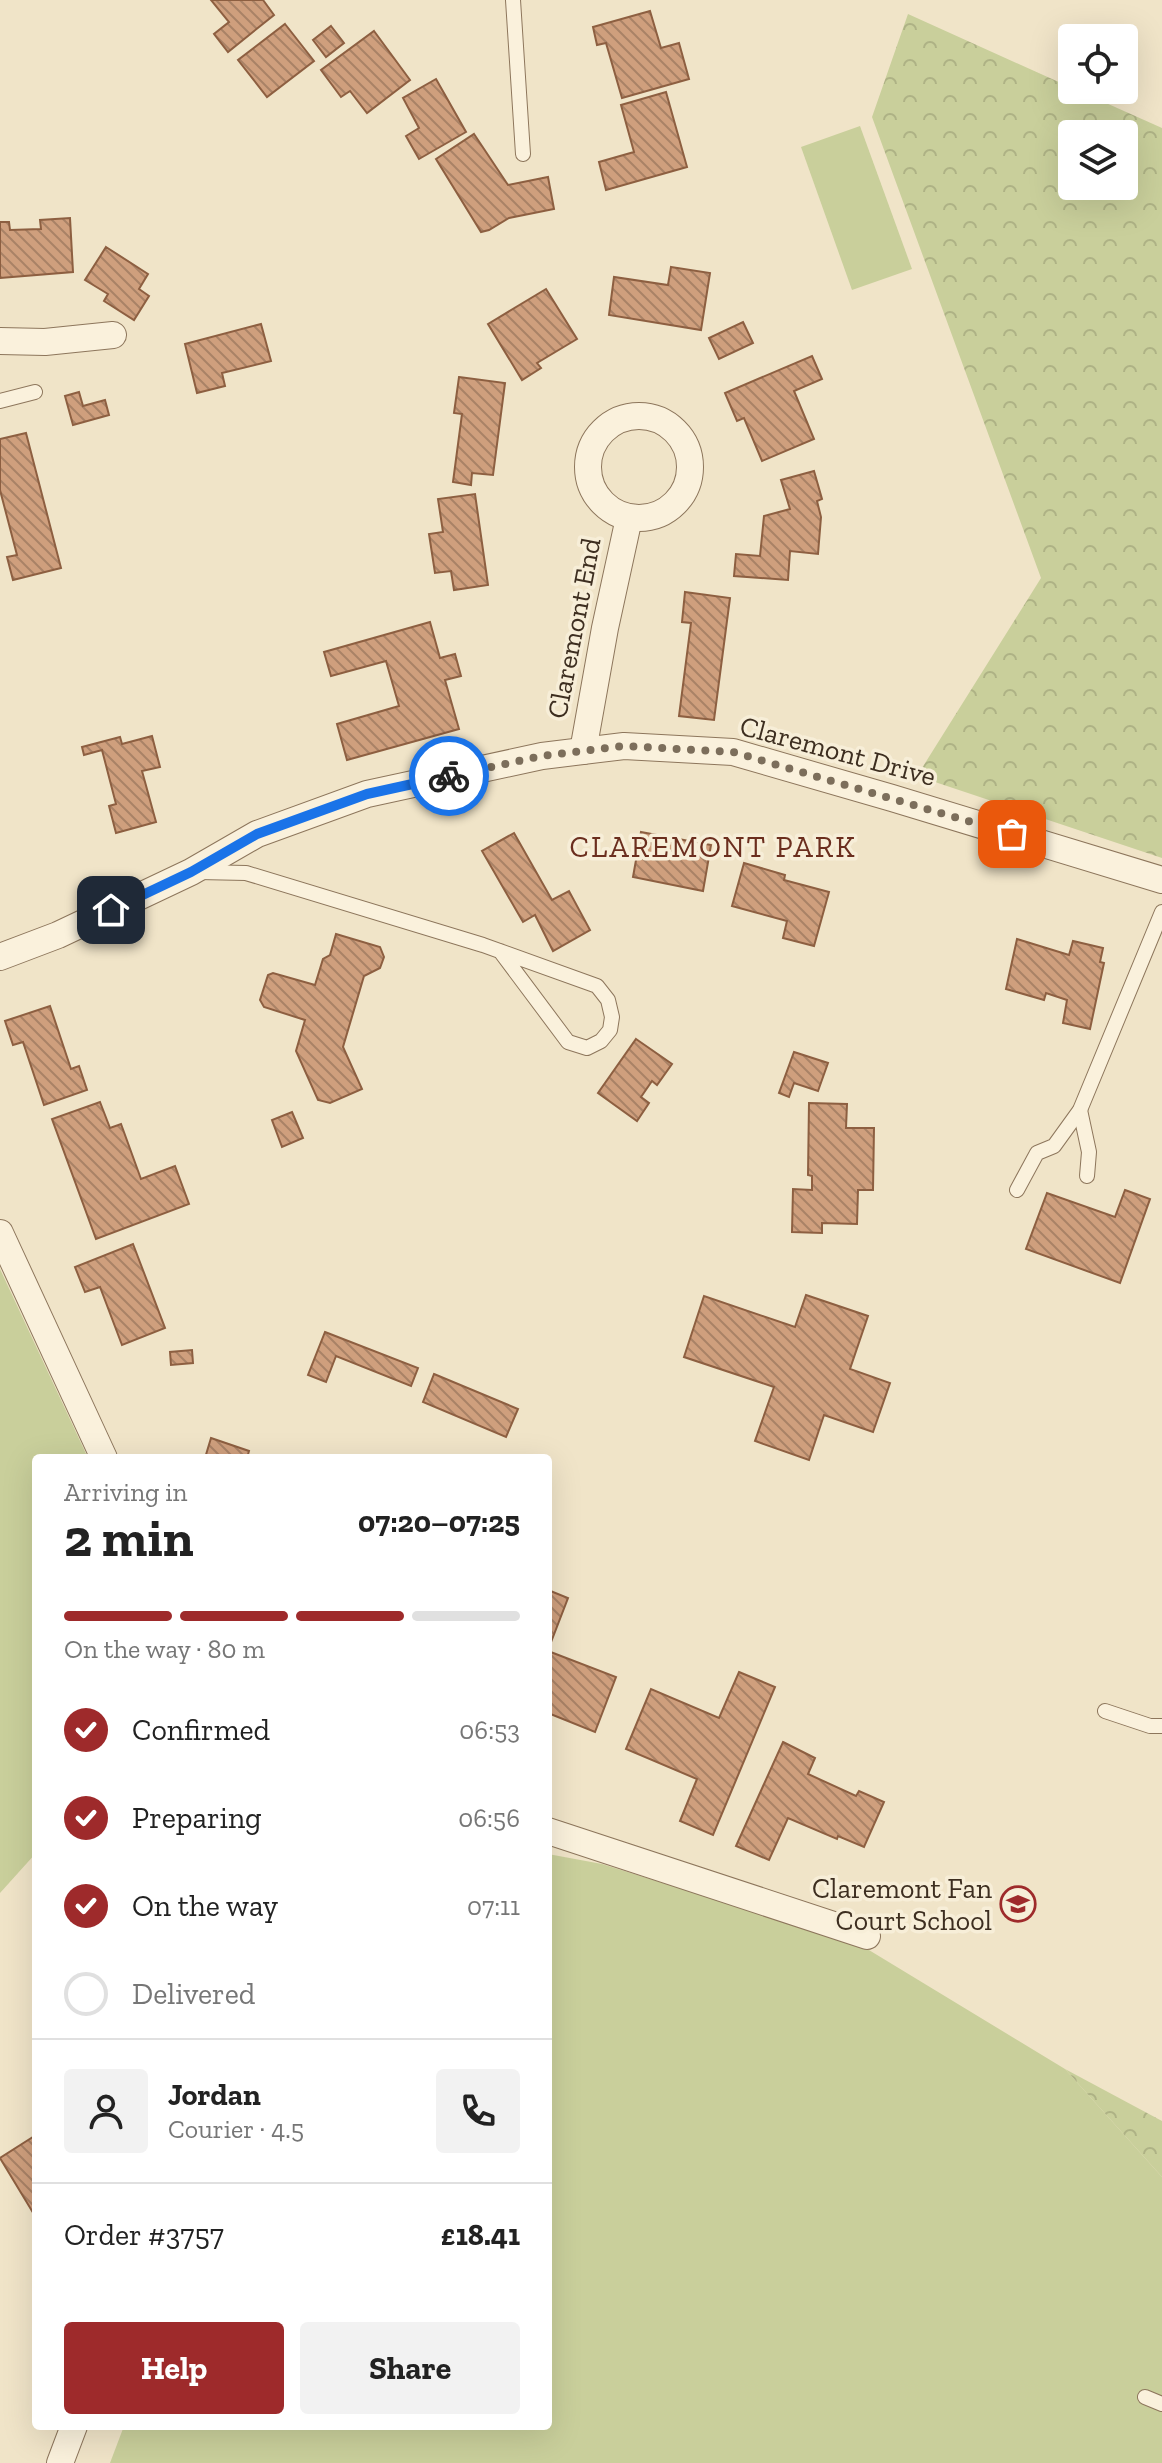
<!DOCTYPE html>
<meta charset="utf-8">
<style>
:root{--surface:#fff;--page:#f2f2f2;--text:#222;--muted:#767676;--line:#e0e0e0;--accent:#9e2a2b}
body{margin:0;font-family:"Zilla Slab",serif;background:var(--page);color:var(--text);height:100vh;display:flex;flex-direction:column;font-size:30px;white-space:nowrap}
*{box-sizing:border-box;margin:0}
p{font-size:26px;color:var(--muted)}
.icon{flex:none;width:44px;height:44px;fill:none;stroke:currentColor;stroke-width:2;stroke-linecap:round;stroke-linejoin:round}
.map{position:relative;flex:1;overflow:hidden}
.details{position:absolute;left:32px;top:1454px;width:520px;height:976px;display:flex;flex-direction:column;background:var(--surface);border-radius:8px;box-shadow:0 8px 32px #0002}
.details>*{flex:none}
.buttons{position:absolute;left:1058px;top:24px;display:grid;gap:16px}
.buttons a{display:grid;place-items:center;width:80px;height:80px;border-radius:8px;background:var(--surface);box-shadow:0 8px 32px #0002;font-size:40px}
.pin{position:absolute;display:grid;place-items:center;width:68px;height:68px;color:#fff;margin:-34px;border-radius:16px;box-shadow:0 4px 12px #0006}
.courier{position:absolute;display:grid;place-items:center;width:80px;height:80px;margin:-40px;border:6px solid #1a73e8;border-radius:50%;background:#fff;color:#222;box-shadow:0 2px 10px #0007}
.headline em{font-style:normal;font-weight:700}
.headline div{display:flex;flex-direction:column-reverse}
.headline{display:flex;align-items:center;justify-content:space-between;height:136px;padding:0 32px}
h1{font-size:52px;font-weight:700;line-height:60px}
.bar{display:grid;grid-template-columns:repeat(4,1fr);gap:12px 8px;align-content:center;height:96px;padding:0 32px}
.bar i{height:10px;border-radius:6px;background:var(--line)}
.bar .selected{background:var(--accent)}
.bar p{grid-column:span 4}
.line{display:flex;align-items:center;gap:20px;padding:0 32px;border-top:2px solid var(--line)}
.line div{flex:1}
.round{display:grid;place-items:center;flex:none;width:84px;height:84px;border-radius:8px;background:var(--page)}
ol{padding:0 32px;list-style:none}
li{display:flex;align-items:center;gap:24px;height:88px}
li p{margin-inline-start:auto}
li .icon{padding:8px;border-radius:50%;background:var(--accent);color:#fff;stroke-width:4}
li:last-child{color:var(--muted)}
li i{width:44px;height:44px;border:4px solid var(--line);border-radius:50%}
.primary-button{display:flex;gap:16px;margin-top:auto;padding:16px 32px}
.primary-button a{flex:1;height:92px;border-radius:8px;background:var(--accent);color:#fff;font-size:32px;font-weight:700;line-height:92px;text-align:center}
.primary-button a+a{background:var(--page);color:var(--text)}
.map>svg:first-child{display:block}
.green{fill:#c9cf9b}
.forest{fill:url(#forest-crowns);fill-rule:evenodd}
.building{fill:url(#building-back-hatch);stroke:#8d5f41;stroke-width:2}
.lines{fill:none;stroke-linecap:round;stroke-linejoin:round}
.service-casing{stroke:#8d765c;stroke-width:16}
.minor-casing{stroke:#8d765c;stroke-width:28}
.service{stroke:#faf1dc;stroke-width:14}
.minor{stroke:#faf1dc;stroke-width:26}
.done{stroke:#7c6e5b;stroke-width:8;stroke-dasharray:0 14.4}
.route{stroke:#1a73e8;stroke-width:10}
.labels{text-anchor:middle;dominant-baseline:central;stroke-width:7;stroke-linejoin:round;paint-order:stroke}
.street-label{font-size:28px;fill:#3d2e20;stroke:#f7eed8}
.poi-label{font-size:28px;fill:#3d2e20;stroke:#f7eed8;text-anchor:end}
.neighbourhood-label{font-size:30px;letter-spacing:2px;fill:#6b2e1e;stroke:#f7eed8}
</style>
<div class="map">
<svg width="1162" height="2463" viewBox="0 0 1162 2463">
<defs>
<pattern id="forest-crowns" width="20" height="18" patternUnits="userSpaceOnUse" patternTransform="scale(2)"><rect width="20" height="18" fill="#c9cf9b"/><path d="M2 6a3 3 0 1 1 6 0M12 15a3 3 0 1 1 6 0" fill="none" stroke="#aeb285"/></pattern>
<pattern id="building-back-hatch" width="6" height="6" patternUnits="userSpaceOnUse" patternTransform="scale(2)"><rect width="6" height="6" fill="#cf9f7d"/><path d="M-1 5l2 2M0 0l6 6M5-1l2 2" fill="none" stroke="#a98266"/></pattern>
</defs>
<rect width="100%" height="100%" fill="#f0e4c8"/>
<!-- green -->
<g class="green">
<path d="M860,126L912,269L852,290L801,147Z"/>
<path d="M0,1269L88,1458H36V1853L0,1893Z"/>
<path d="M548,1854L602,1864L859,1944L1065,2069L1162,2177V2463H110L124,2426H548Z"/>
</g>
<!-- forest -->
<g class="forest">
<path d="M908,14L1072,88V90H1077L1162,128V858L917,776L1041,578L872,117ZM1072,134H1124V186H1072Z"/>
<path d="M1065,2069L1162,2121V2177Z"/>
</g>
<!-- building -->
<g class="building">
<path d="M211,0H263L274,15L228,52L214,34L229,22Z"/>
<path d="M650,11L661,48L679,43L689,79L622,98L606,43L597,45L593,27Z"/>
<path d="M285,24L314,61L267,97L238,60Z"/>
<path d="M331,26L344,43L326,57L313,40Z"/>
<path d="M374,31L410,80L367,113L350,91L341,97L321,70Z"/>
<path d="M436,79L466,132L419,159L406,136L419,128L403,98Z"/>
<path d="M666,92L687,167L606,190L599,162L634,152L621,105Z"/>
<path d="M474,134L508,185L548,177L554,209L509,218L489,230L481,232L436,159Z"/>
<path d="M70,218L73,272L0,278V222H9L10,230L41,229L40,220Z"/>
<path d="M106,247L148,274L139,289L149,296L134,320L104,301L108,294L85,280Z"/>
<path d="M671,267L710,273L701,330L609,315L614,277L668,285Z"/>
<path d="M546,289L577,339L537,363L541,368L522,380L488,324Z"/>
<path d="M743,322L753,343L719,359L709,338Z"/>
<path d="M261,324L271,361L222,373L225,386L197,393L185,344Z"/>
<path d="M812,356L822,379L794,391L814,439L762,461L744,418L737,421L725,393Z"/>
<path d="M459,377L505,383L493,475L472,473L471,485L453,482L462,414L454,413Z"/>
<path d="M79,392L83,406L105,400L109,415L73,425L65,396Z"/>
<path d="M26,433L61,568L13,580L7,557L17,555L0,490V439Z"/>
<path d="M814,471L822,499L817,501L821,517L818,554L790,551L788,580L734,576L736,554L760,556L764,516L790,509L781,480Z"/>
<path d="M475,494L488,585L454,590L451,571L435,573L429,534L443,532L438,499Z"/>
<path d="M685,592L730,598L714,720L679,716L691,623L682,622Z"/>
<path d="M430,622L440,658L455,654L461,676L445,680L459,729L347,760L337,724L399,706L386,661L331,676L324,652Z"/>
<path d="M152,736L160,767L142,771L156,822L116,833L109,806L116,804L102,750L84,755L82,747L120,737L122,744Z"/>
<path d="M641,832L711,845L703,891L633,877Z"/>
<path d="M514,833L552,900L569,891L590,930L553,951L535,915L523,922L482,851Z"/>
<path d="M744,863L785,875L784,880L829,892L814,946L783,938L787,921L732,906Z"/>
<path d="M336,934L380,947L384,957L380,968L364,976L343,1047L362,1089L330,1103L318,1100L296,1051L305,1020L264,1007L260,1000L268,975L273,973L315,985L323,959L330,955Z"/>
<path d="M1017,939L1069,955L1073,941L1103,948L1100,962L1104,963L1090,1029L1063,1023L1067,1000L1046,993L1044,1000L1006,989Z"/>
<path d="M50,1006L71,1069L79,1066L87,1090L44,1105L23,1042L13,1045L5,1021Z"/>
<path d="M636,1039L672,1064L657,1085L652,1081L641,1097L649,1103L637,1121L598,1093Z"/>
<path d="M794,1052L828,1063L818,1091L794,1083L789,1097L779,1093Z"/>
<path d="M100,1102L110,1128L121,1124L141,1179L175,1166L189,1204L96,1239L52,1119Z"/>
<path d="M809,1103L847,1104L846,1128H874L873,1190H858L857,1224L822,1223V1233L792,1232L793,1189L812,1190V1176L808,1175Z"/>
<path d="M292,1112L303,1138L282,1147L272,1120Z"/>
<path d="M1125,1190L1150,1199L1120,1283L1026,1249L1047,1193L1115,1217Z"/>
<path d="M133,1244L165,1328L122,1345L100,1287L85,1292L75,1267Z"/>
<path d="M806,1295L868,1316L850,1369L890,1383L873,1432L824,1415L809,1460L755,1441L774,1387L684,1357L704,1296L795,1327Z"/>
<path d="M325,1332L418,1368L411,1386L336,1356L326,1382L308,1375Z"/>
<path d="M192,1350L193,1363L171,1365L170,1352Z"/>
<path d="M434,1374L518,1409L506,1437L423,1402Z"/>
<path d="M211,1438L249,1451L247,1458H205Z"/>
<path d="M548,1590L568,1598L548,1650Z"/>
<path d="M548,1651L616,1677L595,1732L548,1713Z"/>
<path d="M739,1672L775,1687L713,1835L680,1821L697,1779L626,1749L651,1689L719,1718Z"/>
<path d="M783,1742L815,1758L808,1774L856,1796L859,1791L884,1802L864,1847L838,1836L837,1839L788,1818L769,1860L736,1846Z"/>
<path d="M36,2135V2215L35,2216L0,2158Z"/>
</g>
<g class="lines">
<defs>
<g id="service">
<path d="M513,0L523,154"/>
<path d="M0,401L35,392"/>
<path d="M199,872L246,873L483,945L597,986L608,1000L612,1017L610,1030L601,1041L587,1048L568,1042L500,951"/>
<path d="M1080,1110L1089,1152L1087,1176"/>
<path d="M1017,1190L1037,1153L1054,1146L1080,1110L1162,912"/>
<path d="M1105,1711L1150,1726H1162"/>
<path d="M1145,2397L1162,2404"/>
</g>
<g id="minor">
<path d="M0,341L45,342L113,335"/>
<circle cx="639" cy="467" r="51"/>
<path d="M583,751L605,628L629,518"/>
<path d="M0,957L58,935L191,872L257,834L367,794L542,756L624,746L733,752L892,798L1162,880"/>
<path d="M0,1233L104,1458"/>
<path d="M548,1831L867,1936"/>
<path d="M60,2463L74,2426"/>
</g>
</defs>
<!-- service casing -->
<use href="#service" class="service-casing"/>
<!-- minor casing -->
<use href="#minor" class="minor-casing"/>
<!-- service -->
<use href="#service" class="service"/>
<!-- minor -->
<use href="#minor" class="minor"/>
</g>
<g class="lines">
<!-- done -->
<path class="done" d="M449,776L542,756L624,746L733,752L1012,834"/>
<!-- route -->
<path class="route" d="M111,910L191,872L257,834L367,794L449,776"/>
</g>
<!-- icons -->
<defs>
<symbol id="school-ring" viewBox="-11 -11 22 22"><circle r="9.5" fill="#f7eed8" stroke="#9e2a2b" stroke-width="1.5"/><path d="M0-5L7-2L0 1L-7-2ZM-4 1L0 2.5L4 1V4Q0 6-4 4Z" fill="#9e2a2b"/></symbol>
</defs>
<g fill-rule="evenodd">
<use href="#school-ring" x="998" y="1884" width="40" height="40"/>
</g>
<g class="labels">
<!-- street labels -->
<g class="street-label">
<text transform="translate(574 628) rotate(-79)">Claremont End</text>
<text transform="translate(838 751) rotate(15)">Claremont Drive</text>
</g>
<!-- poi labels -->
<g class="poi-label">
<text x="992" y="1888">Claremont Fan<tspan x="992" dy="32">Court School</tspan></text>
</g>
<!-- neighbourhood labels -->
<g class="neighbourhood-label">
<text x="713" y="847">CLAREMONT PARK</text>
</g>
</g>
</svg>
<div class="buttons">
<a><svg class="icon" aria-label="locate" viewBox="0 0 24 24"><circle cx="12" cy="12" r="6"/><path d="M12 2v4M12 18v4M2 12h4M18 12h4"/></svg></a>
<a><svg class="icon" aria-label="layers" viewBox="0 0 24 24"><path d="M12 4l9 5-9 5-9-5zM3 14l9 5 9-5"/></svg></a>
</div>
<div class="pin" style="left:1012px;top:834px;background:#ea580c"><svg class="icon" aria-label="bag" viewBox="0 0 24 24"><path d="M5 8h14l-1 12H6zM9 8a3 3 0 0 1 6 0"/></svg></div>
<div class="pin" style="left:111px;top:910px;background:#1f2937"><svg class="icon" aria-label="home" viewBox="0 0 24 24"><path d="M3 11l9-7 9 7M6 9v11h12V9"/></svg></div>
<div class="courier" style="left:449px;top:776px"><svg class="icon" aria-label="bike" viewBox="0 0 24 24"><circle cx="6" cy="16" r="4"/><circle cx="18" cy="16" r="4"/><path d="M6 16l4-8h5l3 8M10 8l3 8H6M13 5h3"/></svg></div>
<section class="details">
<div class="headline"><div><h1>2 min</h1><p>Arriving in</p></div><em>07:20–07:25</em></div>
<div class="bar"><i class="selected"></i><i class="selected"></i><i class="selected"></i><i></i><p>On the way · 80 m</p></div>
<ol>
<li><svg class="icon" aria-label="check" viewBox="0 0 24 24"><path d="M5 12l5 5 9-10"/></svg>Confirmed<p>06:53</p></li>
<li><svg class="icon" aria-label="check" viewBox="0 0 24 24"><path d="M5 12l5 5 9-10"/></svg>Preparing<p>06:56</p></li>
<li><svg class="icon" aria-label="check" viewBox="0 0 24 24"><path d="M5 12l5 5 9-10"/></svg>On the way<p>07:11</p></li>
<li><i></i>Delivered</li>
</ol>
<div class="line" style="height:144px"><a class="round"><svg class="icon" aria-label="person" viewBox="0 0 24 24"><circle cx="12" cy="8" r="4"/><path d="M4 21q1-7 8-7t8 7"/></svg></a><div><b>Jordan</b><p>Courier · 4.5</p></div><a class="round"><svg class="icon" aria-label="phone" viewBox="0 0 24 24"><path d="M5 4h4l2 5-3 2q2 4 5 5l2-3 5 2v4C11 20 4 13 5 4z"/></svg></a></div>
<div class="line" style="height:104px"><div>Order #3757</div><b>£18.41</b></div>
<div class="primary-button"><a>Help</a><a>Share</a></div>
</section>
</div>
